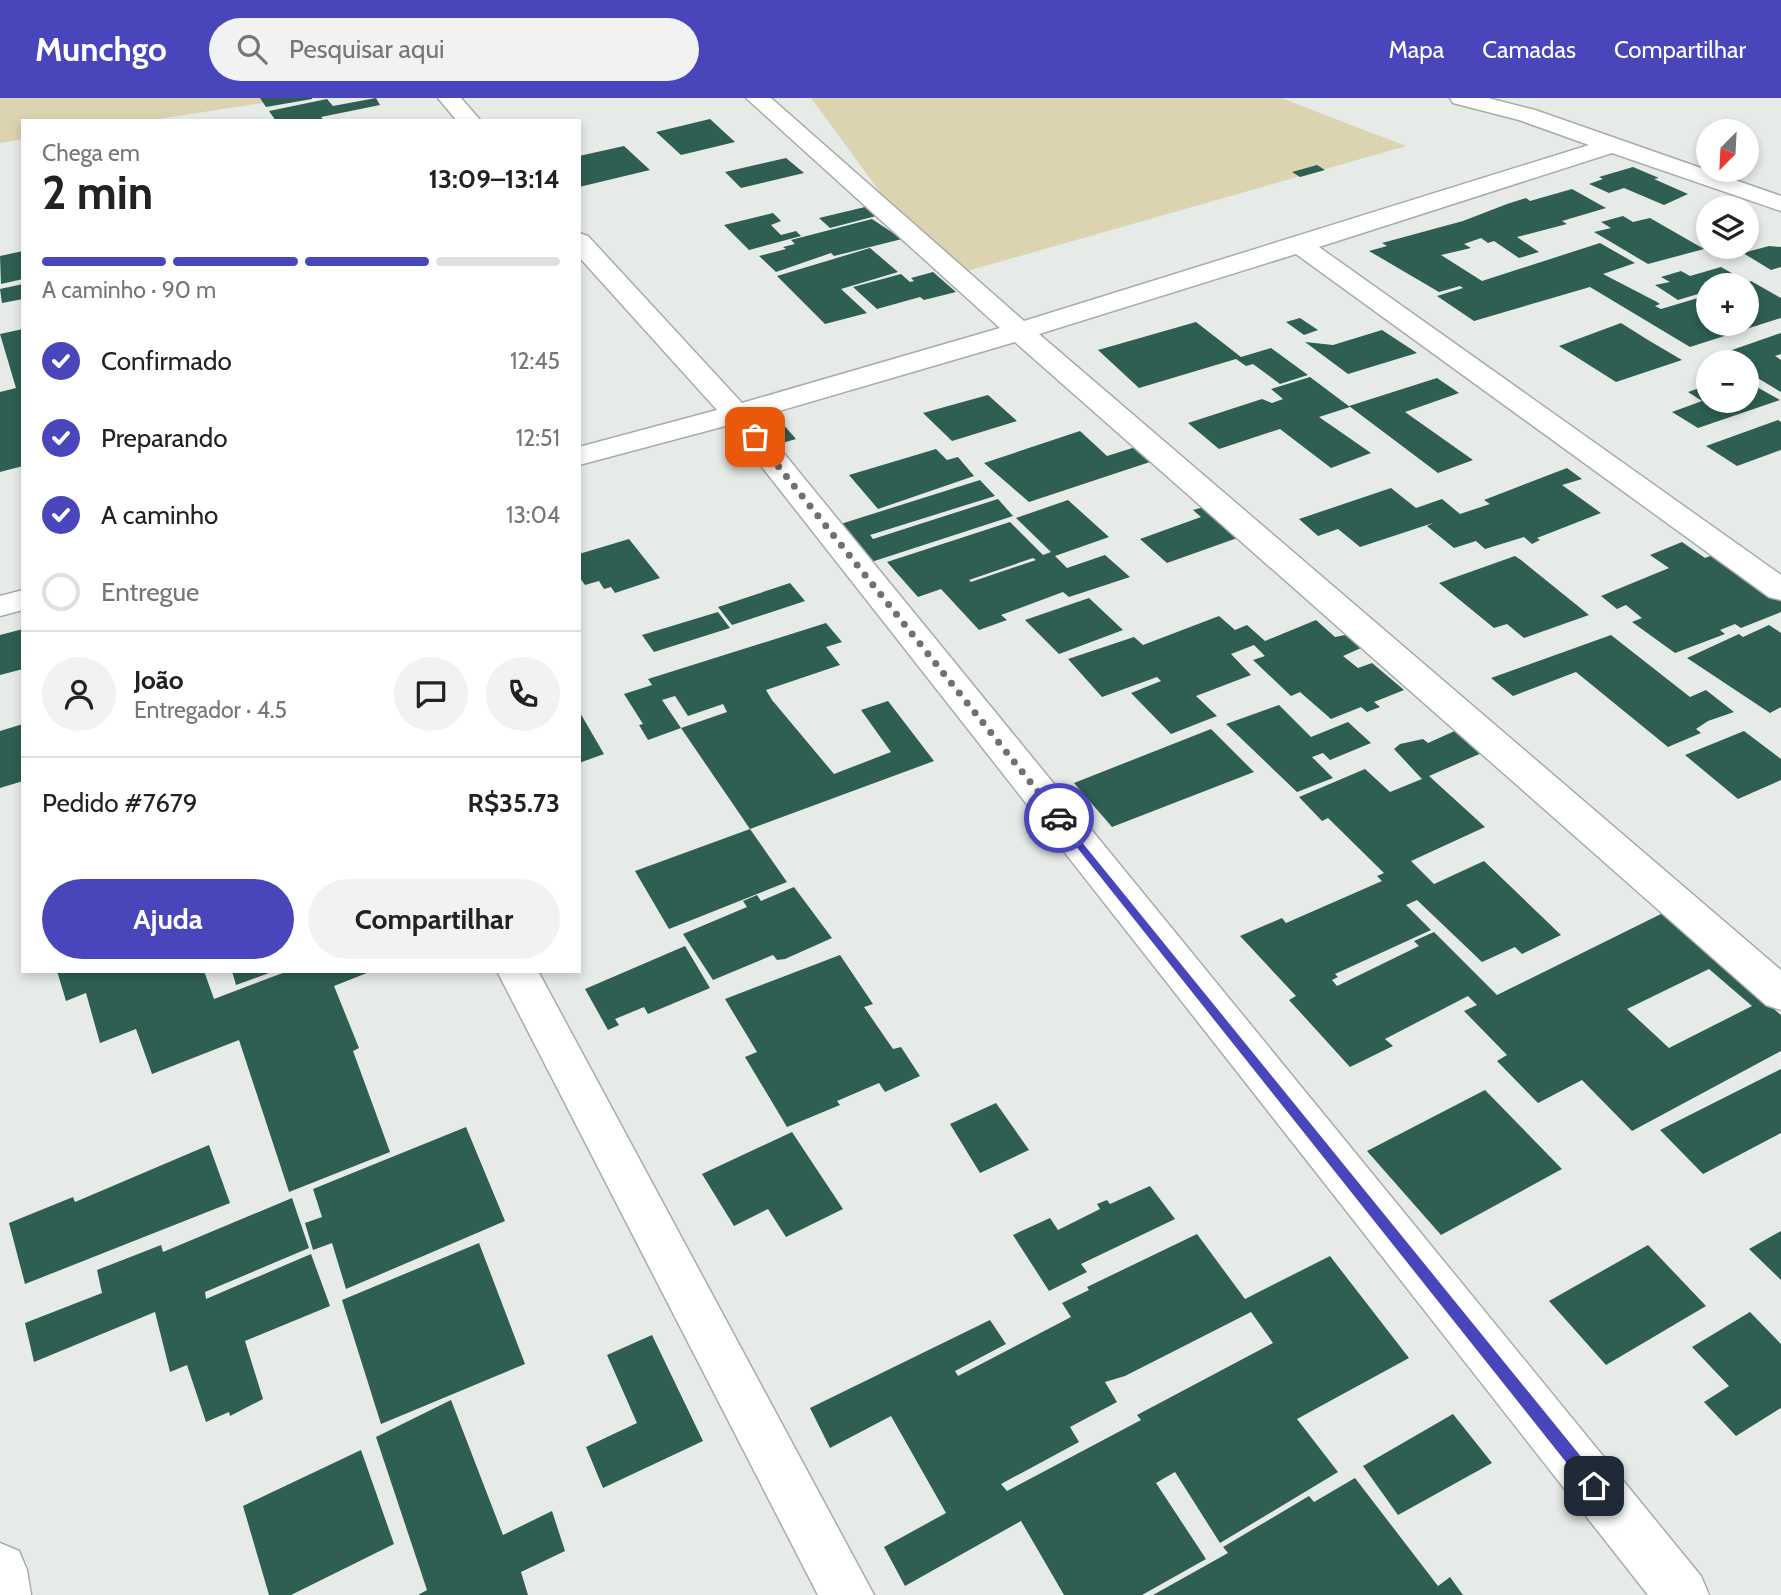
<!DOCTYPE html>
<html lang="pt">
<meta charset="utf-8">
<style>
:root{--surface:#fff;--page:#f2f2f2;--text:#222;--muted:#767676;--line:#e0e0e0;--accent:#4945bb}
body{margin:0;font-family:Cabin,sans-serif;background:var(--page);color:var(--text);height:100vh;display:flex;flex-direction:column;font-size:26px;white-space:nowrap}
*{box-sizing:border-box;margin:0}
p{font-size:23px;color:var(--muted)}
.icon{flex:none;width:38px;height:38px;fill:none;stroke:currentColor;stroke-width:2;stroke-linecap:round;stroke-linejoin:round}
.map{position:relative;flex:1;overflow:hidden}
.drawer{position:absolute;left:21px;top:21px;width:560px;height:854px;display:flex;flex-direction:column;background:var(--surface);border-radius:0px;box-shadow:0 4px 10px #0003}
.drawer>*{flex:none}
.needle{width:46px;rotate:204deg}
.controls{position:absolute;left:1696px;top:21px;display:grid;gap:14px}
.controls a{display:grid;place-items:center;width:63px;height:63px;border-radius:50%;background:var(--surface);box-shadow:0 4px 10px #0003;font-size:35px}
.pin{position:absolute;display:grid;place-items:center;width:60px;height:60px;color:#fff;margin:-30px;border-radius:14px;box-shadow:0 4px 10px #0006}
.courier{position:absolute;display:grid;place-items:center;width:70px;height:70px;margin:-35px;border:5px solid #4945bb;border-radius:50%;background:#fff;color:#222;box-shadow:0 2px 9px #0007}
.overview em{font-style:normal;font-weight:800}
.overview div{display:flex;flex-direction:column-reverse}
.overview{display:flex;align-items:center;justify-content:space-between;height:119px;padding:0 21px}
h1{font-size:46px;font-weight:800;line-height:52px}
.bar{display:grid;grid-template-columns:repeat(4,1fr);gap:10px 7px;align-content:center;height:84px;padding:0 21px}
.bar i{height:9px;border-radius:5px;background:var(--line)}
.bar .on{background:var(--accent)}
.bar p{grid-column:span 4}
.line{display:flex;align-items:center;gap:18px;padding:0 21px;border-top:2px solid var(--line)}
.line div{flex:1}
.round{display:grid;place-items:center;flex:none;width:74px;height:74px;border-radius:37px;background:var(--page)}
ol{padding:0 21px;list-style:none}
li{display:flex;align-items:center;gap:21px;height:77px}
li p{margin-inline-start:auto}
li .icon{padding:7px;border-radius:50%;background:var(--accent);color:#fff;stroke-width:4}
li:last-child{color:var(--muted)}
li i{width:38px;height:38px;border:4px solid var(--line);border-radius:50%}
.action{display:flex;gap:14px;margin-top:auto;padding:14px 21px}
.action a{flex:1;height:80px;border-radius:42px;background:var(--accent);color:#fff;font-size:28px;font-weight:800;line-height:80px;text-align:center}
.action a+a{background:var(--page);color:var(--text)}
header{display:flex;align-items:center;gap:42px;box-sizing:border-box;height:98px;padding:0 35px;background:var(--accent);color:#fff}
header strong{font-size:33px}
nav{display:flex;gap:38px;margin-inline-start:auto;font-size:24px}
.search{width:490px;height:63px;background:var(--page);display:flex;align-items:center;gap:18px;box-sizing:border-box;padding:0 24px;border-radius:38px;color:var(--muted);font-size:26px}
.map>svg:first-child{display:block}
.green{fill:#dcd3b1}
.building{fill:#2e5f52;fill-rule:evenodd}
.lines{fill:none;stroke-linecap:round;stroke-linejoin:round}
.minor-casing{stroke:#a8aca9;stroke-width:3}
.minor{fill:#fff;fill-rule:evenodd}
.route{fill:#4945bb}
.done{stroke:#6e716f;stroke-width:7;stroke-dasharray:0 12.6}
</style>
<header>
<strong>Munchgo</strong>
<div class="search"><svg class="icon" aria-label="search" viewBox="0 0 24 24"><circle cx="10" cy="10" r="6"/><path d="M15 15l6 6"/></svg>Pesquisar aqui</div>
<nav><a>Mapa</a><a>Camadas</a><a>Compartilhar</a></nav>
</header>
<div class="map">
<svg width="1781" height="1497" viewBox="0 0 1781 1497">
<rect width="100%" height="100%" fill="#e6ebe7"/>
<!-- green -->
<g class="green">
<path d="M0,0H296L145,23H23V41L0,45Z"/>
<path d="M811,0H1281L1406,48L943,180Z"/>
</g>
<!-- building -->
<g class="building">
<path d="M260,0H312V1L266,9Z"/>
<path d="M376,0L380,7L321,19L324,23H276L269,13L327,1L333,8Z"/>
<path d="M710,21L735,44L681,57L656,34Z"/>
<path d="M624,48L650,72L579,89V58Z"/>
<path d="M786,60L804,75L741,90L725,74Z"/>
<path d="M1317,67L1325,72L1300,79L1292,74Z"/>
<path d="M1633,69L1659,80L1654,81L1688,96L1664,107L1624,90L1609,95L1589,86L1603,81L1599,79Z"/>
<path d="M1572,91L1606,110L1562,123L1567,126L1517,139L1539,154L1519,160L1494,143L1488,145L1481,140L1464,146L1471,150L1441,157L1482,183L1600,145L1635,165L1603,176L1657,204L1660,206L1655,208L1661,211L1708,197V226H1746V187H1741L1751,183L1781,200V220L1690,249L1590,189L1474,223L1437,198L1463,190L1460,188L1439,194L1369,153L1387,148L1382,145L1463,123L1507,106L1526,100L1530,103Z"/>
<path d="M865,109L876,118L830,130L819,120Z"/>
<path d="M773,115L781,123L771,127L781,137L796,133L801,138L749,152L724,127Z"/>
<path d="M1623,118L1633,124L1650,120L1704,151L1648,166L1594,134L1611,130L1601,124Z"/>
<path d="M872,121L902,141L834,158L831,155L776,174L759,158L786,151L783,149L795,146L791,142Z"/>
<path d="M1769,148L1781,149V169L1771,172L1743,155Z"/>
<path d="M870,150L898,174L841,191L867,215L825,226L777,178Z"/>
<path d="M23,153V181L1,186L0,158Z"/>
<path d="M1721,169L1744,182L1727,187H1708V193L1678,202L1655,187L1670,184L1661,179L1681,173L1690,178Z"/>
<path d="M933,174L956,194L924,202L920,199L877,211L853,189L901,176L910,184L914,183L911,180Z"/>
<path d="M23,186V201L2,205L0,191Z"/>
<path d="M1300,220L1318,232L1304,237L1286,224Z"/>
<path d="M1196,224L1241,259L1271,250L1308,277L1280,286L1253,266L1246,268L1236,261L1139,290L1098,252Z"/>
<path d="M1621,225L1648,242L1682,262L1616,284L1559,248Z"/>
<path d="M23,231V368L0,374V294L16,290L0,236Z"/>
<path d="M1382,232L1417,255L1348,276L1305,244L1333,247Z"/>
<path d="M1781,235V256L1775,258L1781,262V294L1746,273V264H1715L1709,260Z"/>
<path d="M1310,279L1350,309L1319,319L1371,355L1331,370L1280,331L1219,351L1188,325L1262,301L1272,305L1283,301L1271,291Z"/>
<path d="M1437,280L1459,295L1405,314L1473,362L1438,375L1349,308Z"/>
<path d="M1746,283L1780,302L1698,330L1672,314L1702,303L1688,294L1708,287V303H1746Z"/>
<path d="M988,297L1017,323L952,343L923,315Z"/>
<path d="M775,317L796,341L761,351L741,327Z"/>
<path d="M1778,322L1781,324V352L1737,368L1706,348Z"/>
<path d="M1080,333L1107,358L1139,348L1156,362L1029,404L984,365Z"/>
<path d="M936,351L947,362L958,359L974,378L878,411L849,377Z"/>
<path d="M1567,370L1582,381L1562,387L1601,415L1537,440L1540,442L1532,446L1524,439L1485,451L1476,443L1454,450L1427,428L1433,425L1360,449L1338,431L1318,438L1299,421L1391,390L1416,410L1442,401L1460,416L1490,406L1484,402Z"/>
<path d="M980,382L995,398L870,437L873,441L998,401L1013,418L859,468L828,430Z"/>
<path d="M1068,402L1109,439L1055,458L1067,470L1105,457L1130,479L1069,499L1063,494L1001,517L1007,522L979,532L941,491L918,499L887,464L1010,424L1043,457L1051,454L1016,420ZM1033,460L1036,462L971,484L969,482Z"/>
<path d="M1204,409L1240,439L1167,465L1140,441L1201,419L1193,412Z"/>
<path d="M629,441L660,480L615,495L611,489L604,491L599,483L585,487L579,479V456Z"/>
<path d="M1682,444L1705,460L1723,453L1781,496V514L1741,530L1735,526L1720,532L1725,536L1675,555L1632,524L1642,520L1626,507L1617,511L1601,498L1669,470L1650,457Z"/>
<path d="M1515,458L1521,462L1589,517L1524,540L1507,526L1494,530L1439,485Z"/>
<path d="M790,485L805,503L732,527L718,509Z"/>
<path d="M1089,500L1123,532L1059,556L1025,522Z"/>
<path d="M718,514L730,530L654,554L642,537Z"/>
<path d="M1219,518L1235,532L1247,527L1265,543L1316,522L1335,539L1345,537L1361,550L1343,558L1358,570L1372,565L1404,592L1374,604L1380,609L1367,614L1361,609L1331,621L1300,594L1291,598L1253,562L1265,558L1254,547L1231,556L1251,577L1196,598L1217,618L1171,636L1131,595L1161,583L1157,579L1102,599L1068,561L1134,539L1143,547Z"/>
<path d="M826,525L842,544L826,549L840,567L766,592L772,602L834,676L891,654L861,612L888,603L934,663L750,731L681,630L727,614L723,606L688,618L675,598L662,602L681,630L648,642L639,627L643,626L624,596L652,587L648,581Z"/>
<path d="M1769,527L1781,535V609L1770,615L1687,560L1739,536L1743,539Z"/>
<path d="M23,531V571L0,577V537Z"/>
<path d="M1611,537L1690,599L1706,592L1734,614L1708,623L1696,631L1701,635L1668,649L1576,574L1513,598L1491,580Z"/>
<path d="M1279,607L1311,639L1348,624L1371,645L1330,662L1323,655L1312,659L1333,680L1297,694L1226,626Z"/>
<path d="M579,613L604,656L579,665Z"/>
<path d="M23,626V683L0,690V633Z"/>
<path d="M1211,631L1254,674L1112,729L1074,685Z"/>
<path d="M1459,631L1484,654L1429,678L1485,729L1411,763L1434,786L1484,763L1561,837L1522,856L1515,849L1482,864L1417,802L1406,807L1431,832L1335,876L1338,879L1332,882L1337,888L1419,848L1414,843L1434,834L1497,897L1663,815L1781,917V953L1632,1033L1582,982L1538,1005L1497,963L1507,957L1464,913L1477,907L1468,898L1385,941L1393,948L1350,969L1289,902L1296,898L1240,838L1282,820L1286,825L1382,783L1377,778L1384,775L1328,720L1322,723L1299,699L1365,671L1390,694L1422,681L1394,651L1400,646L1423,641L1428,645ZM1709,871L1752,908L1669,950L1627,911Z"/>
<path d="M1744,633L1781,661V682L1738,701L1685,657Z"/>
<path d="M750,731L787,784L669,831L635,773Z"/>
<path d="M794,789L832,840L785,861L777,862L773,857L713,882L683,836L747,809L743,803L757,797L761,803Z"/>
<path d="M685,848L710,890L648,916L644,909L615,921L619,927L608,932L585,891Z"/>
<path d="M840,857L873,906L864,909L893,951L901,949L920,978L885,994L879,985L837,1003L840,1007L787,1029L745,959L757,954L725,901Z"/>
<path d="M57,873H204L214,901L288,873H372L334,888L359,950L353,953L390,1054L289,1094L239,942L152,976L136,931L100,945L86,895L66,903Z"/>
<path d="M232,873H272V874L236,887Z"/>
<path d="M1781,971V1035L1707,1074L1703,1076L1660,1032Z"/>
<path d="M1485,992L1562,1071L1441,1137L1367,1053Z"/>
<path d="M996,1005L1029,1052L980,1075L950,1026Z"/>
<path d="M466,1029L505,1123L346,1191L332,1145L313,1152L305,1125L322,1119L313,1091Z"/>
<path d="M792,1034L843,1111L786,1139L768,1111L734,1128L702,1076Z"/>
<path d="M209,1047L230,1105L25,1186L9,1125L73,1099L75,1104Z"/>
<path d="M1150,1088L1175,1121L1081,1166L1087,1174L1049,1193L1013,1137L1050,1120L1058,1132L1100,1111L1097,1106L1107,1102L1110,1106Z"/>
<path d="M292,1100L309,1150L205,1194L206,1201L311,1156L330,1208L245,1243L263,1301L230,1318L229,1314L206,1324L187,1267L170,1274L155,1214L34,1264L25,1225L102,1195L97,1172L161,1147L163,1154Z"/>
<path d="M1781,1133V1182L1749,1151Z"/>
<path d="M1197,1136L1245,1201L1330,1158L1409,1260L1297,1321L1338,1374L1220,1445L1175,1374L1156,1385L1206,1461L1142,1497H1064L1021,1423L905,1488L884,1449L946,1415L891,1318L830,1350L810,1310L990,1222L1006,1246L955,1273L958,1278L1071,1219L1062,1205L1089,1192L1087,1189ZM1251,1214L1273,1245L1137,1317L1141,1322L1007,1393L1001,1386L1079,1344L1070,1329L1117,1304L1105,1284L1125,1278Z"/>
<path d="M479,1145L525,1266L381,1326L342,1202Z"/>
<path d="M1648,1147L1706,1208L1606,1267L1549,1203Z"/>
<path d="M1750,1214L1781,1246V1310L1736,1338L1704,1304L1729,1288L1692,1249Z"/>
<path d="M652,1237L703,1343L603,1390L586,1349L637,1325L607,1257Z"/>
<path d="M451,1302L503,1437L552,1413L565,1453L521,1474L528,1497H418L427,1492L376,1339Z"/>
<path d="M1453,1316L1492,1365L1398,1417L1363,1368Z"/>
<path d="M361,1352L394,1446L291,1497H269L243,1408Z"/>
<path d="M1355,1380L1438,1488L1450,1479L1463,1497H1153L1228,1455L1223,1449L1309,1398L1314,1404Z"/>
</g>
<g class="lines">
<defs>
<g id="minor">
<path d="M438,0H461L481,23H457Z"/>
<path d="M746,0H771L1024,223L1589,47L1519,22L1453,5L1450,0H1488L1535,12L1781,98V113L1612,55L1319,149L1781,477V502L1769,499L1296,156L1039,236L1781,872V912L1766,907L1015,244L755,320L1701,1478L1709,1497H1648L729,327L579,367V349L717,312L579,159V135L588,138L742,305L1000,230Z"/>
<path d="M23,492V512L0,518V498Z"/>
<path d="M497,873H538L874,1497H818Z"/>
<path d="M0,1445L19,1453L27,1472L31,1497H0Z"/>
</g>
</defs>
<!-- minor casing -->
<use href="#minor" class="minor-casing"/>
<!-- minor -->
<use href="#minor" class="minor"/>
</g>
<!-- route -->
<path class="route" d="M1059,716L1600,1382V1393H1589L1056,723V717Z"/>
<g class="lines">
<!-- done -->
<path class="done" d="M755,339L1059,720"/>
</g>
</svg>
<div class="controls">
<a><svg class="needle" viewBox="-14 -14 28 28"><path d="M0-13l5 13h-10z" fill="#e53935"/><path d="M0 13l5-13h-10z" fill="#767676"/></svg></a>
<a><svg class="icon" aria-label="layers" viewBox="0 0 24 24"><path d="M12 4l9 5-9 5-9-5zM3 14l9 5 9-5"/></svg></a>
<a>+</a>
<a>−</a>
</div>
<div class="pin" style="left:755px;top:339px;background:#ea580c"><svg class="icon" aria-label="bag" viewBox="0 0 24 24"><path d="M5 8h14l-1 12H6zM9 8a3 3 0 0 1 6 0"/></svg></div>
<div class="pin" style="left:1594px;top:1388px;background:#1f2937"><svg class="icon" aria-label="home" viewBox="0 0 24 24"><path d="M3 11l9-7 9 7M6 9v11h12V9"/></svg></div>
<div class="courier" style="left:1059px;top:720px"><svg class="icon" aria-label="car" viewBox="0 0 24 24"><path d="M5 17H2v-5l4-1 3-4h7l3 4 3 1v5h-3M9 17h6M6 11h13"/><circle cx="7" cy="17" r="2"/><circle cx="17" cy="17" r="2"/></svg></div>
<section class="drawer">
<div class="overview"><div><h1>2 min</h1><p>Chega em</p></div><em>13:09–13:14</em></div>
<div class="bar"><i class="on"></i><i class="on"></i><i class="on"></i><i></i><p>A caminho · 90 m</p></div>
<ol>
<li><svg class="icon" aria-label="check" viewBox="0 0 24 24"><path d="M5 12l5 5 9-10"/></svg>Confirmado<p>12:45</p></li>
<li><svg class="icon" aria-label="check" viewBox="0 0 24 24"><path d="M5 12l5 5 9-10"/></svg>Preparando<p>12:51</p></li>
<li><svg class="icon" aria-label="check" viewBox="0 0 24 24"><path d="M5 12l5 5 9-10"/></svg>A caminho<p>13:04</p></li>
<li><i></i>Entregue</li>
</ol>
<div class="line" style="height:126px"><a class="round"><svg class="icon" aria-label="person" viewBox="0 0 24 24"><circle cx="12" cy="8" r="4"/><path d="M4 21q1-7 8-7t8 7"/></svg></a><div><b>João</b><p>Entregador · 4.5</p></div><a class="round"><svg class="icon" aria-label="chat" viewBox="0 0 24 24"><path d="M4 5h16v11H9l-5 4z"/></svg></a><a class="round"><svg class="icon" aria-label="phone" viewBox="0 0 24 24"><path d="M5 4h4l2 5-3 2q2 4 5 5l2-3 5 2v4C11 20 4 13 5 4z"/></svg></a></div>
<div class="line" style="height:91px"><div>Pedido #7679</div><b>R$35.73</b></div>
<div class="action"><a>Ajuda</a><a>Compartilhar</a></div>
</section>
</div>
